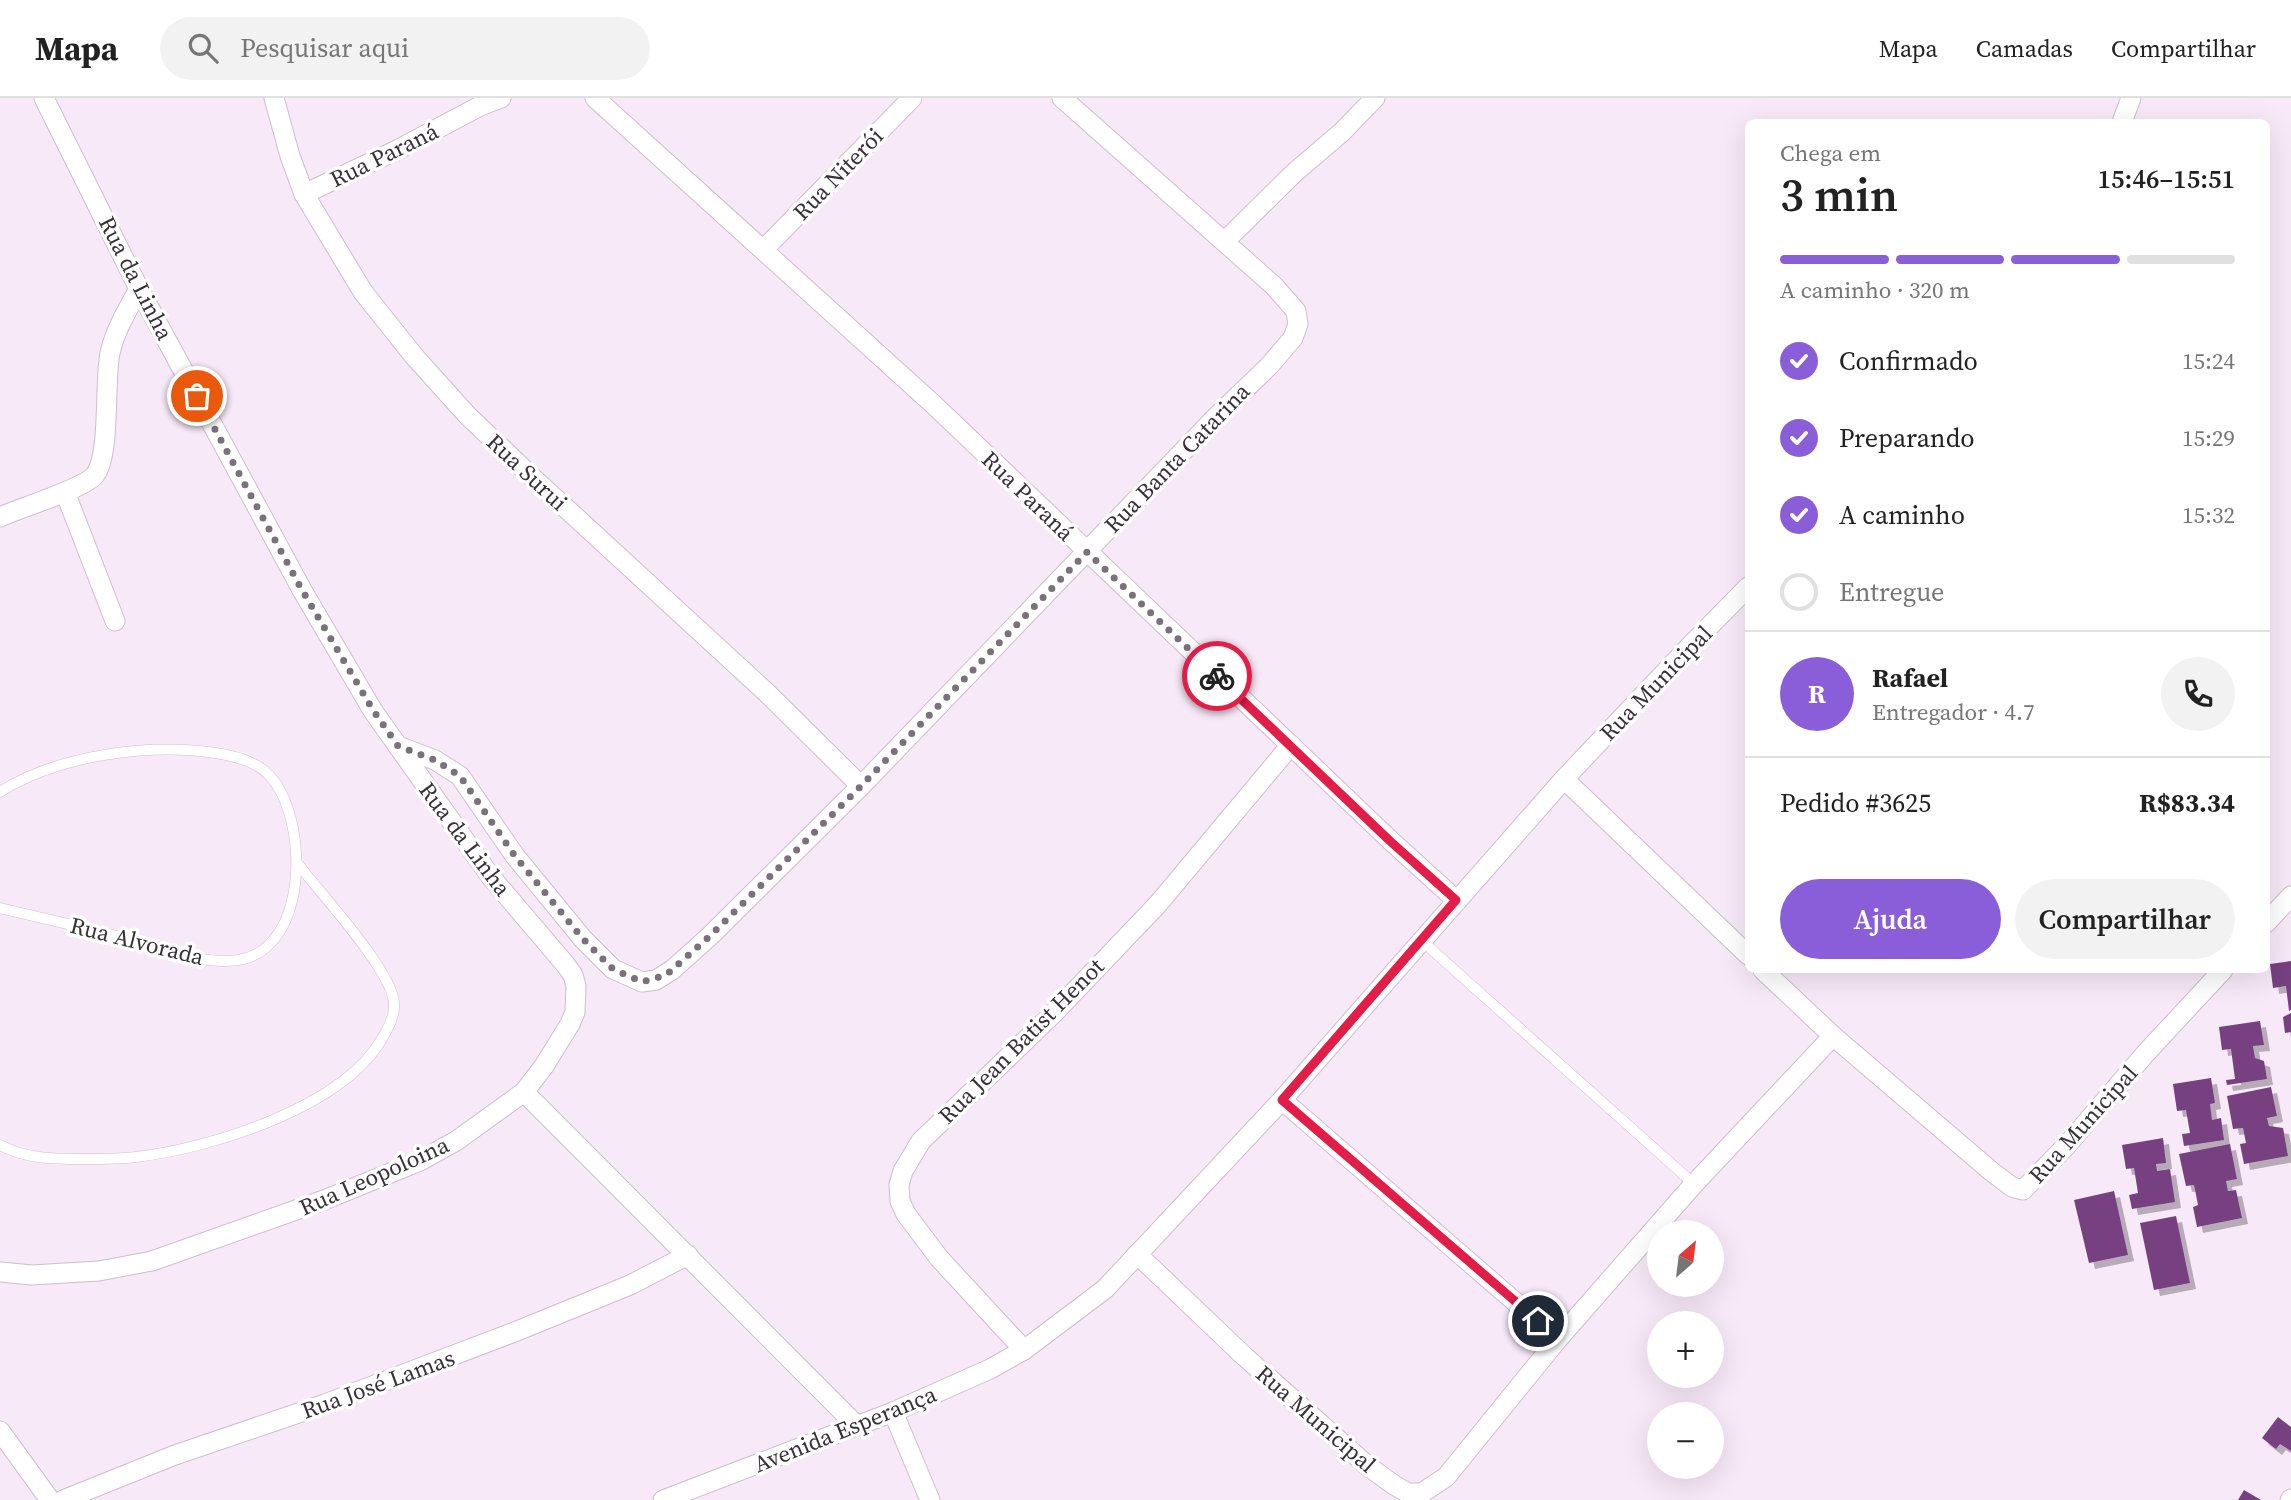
<!DOCTYPE html>
<html lang="pt">
<meta charset="utf-8">
<style>
:root{--surface:#fff;--page:#f2f2f2;--text:#222;--muted:#767676;--line:#e0e0e0;--accent:#895ed8}
body{margin:0;font-family:"Source Serif 4",serif;background:var(--page);color:var(--text);height:100vh;display:flex;flex-direction:column;font-size:26px;white-space:nowrap}
*{box-sizing:border-box;margin:0}
p{font-size:23px;color:var(--muted)}
.icon{flex:none;width:38px;height:38px;fill:none;stroke:currentColor;stroke-width:2;stroke-linecap:round;stroke-linejoin:round}
.map{position:relative;flex:1;overflow:hidden}
.panel{position:absolute;left:1745px;top:21px;width:525px;height:854px;display:flex;flex-direction:column;background:var(--surface);border-radius:10px;box-shadow:0 7px 28px #0002}
.panel>*{flex:none}
.needle{width:46px;rotate:28deg}
.controls{position:absolute;left:1647px;top:1122px;display:grid;gap:14px}
.controls a{display:grid;place-items:center;width:77px;height:77px;border-radius:50%;background:var(--surface);box-shadow:0 7px 28px #0002;font-size:35px}
.pin{position:absolute;display:grid;place-items:center;width:60px;height:60px;color:#fff;margin:-30px;border:4px solid #fff;border-radius:50%;box-shadow:0 2px 7px #0007}
.courier{position:absolute;display:grid;place-items:center;width:70px;height:70px;margin:-35px;border:5px solid #e11d48;border-radius:50%;background:#fff;color:#222;box-shadow:0 2px 9px #0007}
.overview em{font-style:normal;font-weight:600}
.overview div{display:flex;flex-direction:column-reverse}
.overview{display:flex;align-items:center;justify-content:space-between;height:119px;padding:0 35px}
h1{font-size:46px;font-weight:600;line-height:52px}
.bar{display:grid;grid-template-columns:repeat(4,1fr);gap:10px 7px;align-content:center;height:84px;padding:0 35px}
.bar i{height:9px;border-radius:5px;background:var(--line)}
.bar .current{background:var(--accent)}
.bar p{grid-column:span 4}
.line{display:flex;align-items:center;gap:18px;padding:0 35px;border-top:2px solid var(--line)}
.line div{flex:1}
.round{display:grid;place-items:center;flex:none;width:74px;height:74px;border-radius:37px;background:var(--page)}
ol{padding:0 35px;list-style:none}
li{display:flex;align-items:center;gap:21px;height:77px}
li p{margin-inline-start:auto}
li .icon{padding:7px;border-radius:50%;background:var(--accent);color:#fff;stroke-width:4}
li:last-child{color:var(--muted)}
li i{width:38px;height:38px;border:4px solid var(--line);border-radius:50%}
.action{display:flex;gap:14px;margin-top:auto;padding:14px 35px}
.action a{flex:1;height:80px;border-radius:42px;background:var(--accent);color:#fff;font-size:28px;font-weight:600;line-height:80px;text-align:center}
.action a+a{background:var(--page);color:var(--text)}
header{display:flex;align-items:center;gap:42px;box-sizing:border-box;height:98px;padding:0 35px;background:var(--surface);border-bottom:2px solid var(--line)}
header strong{font-size:33px}
nav{display:flex;gap:38px;margin-inline-start:auto;font-size:24px}
.search{width:490px;height:63px;background:var(--page);display:flex;align-items:center;gap:18px;box-sizing:border-box;padding:0 24px;border-radius:38px;color:var(--muted);font-size:26px}
.map>svg:first-child{display:block}
.building{fill:#764181;filter:url(#shadow)}
.lines{fill:none;stroke-linecap:round;stroke-linejoin:round}
.lane-casing{stroke:#ccbecc;stroke-width:11}
.street-casing{stroke:#ccbecc;stroke-width:21}
.lane{stroke:#fff;stroke-width:10}
.street{stroke:#fff;stroke-width:19}
.done{stroke:#7b717b;stroke-width:7;stroke-dasharray:0 12.6}
.route{stroke:#e11d48;stroke-width:9}
.labels{text-anchor:middle;dominant-baseline:central;stroke-width:7;stroke-linejoin:round;paint-order:stroke}
.street-label{font-size:23px;fill:#373137;stroke:#fff}
</style>
<header>
<strong>Mapa</strong>
<div class="search"><svg class="icon" aria-label="search" viewBox="0 0 24 24"><circle cx="10" cy="10" r="6"/><path d="M15 15l6 6"/></svg>Pesquisar aqui</div>
<nav><a>Mapa</a><a>Camadas</a><a>Compartilhar</a></nav>
</header>
<div class="map">
<svg width="2291" height="1402" viewBox="0 0 2291 1402">
<defs>
<filter id="shadow"><feDropShadow dx="6" dy="6" stdDeviation="0" flood-color="#0004"/></filter>
</defs>
<rect width="100%" height="100%" fill="#f8e9f8"/>
<!-- building -->
<g class="building">
<path d="M2291,863V912L2289,913L2286,888L2273,890L2270,866Z"/>
<path d="M2291,915V934L2285,935L2283,919Z"/>
<path d="M2260,923L2264,947L2253,948L2255,960L2264,963L2267,981L2227,987L2226,982L2235,981L2231,951L2222,952L2219,929Z"/>
<path d="M2211,980L2215,1005L2210,1006L2212,1022L2221,1020L2224,1042L2184,1048L2182,1036L2190,1035L2186,1012L2177,1013L2173,986Z"/>
<path d="M2271,989L2277,1018L2267,1020L2269,1028L2283,1030L2288,1058L2244,1066L2240,1046L2246,1045L2243,1030L2233,1031L2227,998Z"/>
<path d="M2163,1040L2166,1065L2156,1066L2157,1073L2170,1071L2175,1104L2132,1111L2129,1097L2138,1095L2134,1070L2126,1071L2122,1047Z"/>
<path d="M2230,1046L2237,1081L2226,1083L2228,1093L2236,1092L2242,1120L2197,1129L2193,1109L2198,1107L2194,1087L2186,1088L2179,1056Z"/>
<path d="M2114,1093L2128,1157L2089,1165L2074,1102Z"/>
<path d="M2176,1118L2190,1185L2154,1192L2140,1125Z"/>
<path d="M2278,1319L2291,1329V1353L2280,1346L2276,1351L2262,1340Z"/>
<path d="M2244,1392L2261,1402H2238Z"/>
</g>
<g class="lines">
<defs>
<g id="lane">
<path d="M0,694C58,657 149,645 216,655C234,658 256,663 269,677C309,719 310,852 238,862C200,867 165,851 129,841C86,830 43,820 0,810"/>
<path d="M1422,843L1694,1086"/>
<path d="M0,1047C26,1061 54,1061 83,1061C100,1061 119,1061 136,1059C212,1050 344,1009 383,939C389,928 395,918 394,905C392,872 320,795 298,766"/>
</g>
<g id="street">
<path d="M274,0L290,58L304,96L363,194L414,258L467,317L533,380L766,594L861,688"/>
<path d="M595,0L933,306L1390,742L1456,802"/>
<path d="M2122,24L2131,0"/>
<path d="M304,96L399,51L480,8L501,0"/>
<path d="M1225,143L1294,75L1342,34L1375,0"/>
<path d="M764,151L912,0"/>
<path d="M65,394L115,523"/>
<path d="M0,419C20,410 82,391 94,378C111,360 104,283 110,255C115,232 128,211 139,191"/>
<path d="M398,648L435,662L460,678L515,758L583,841L613,871L642,884L656,882L672,872L710,838L861,688L1215,320L1269,268L1293,240L1298,226L1296,213L1274,188L1062,0"/>
<path d="M1564,681L1748,857"/>
<path d="M2266,825L2291,798"/>
<path d="M1763,872L1833,938L1991,1073L2012,1089L2023,1092L2067,1047L2145,956L2223,872"/>
<path d="M524,994L856,1327"/>
<path d="M1282,1002L1558,1241"/>
<path d="M1137,1156L1244,1258L1369,1369L1394,1387L1408,1395H1422L1446,1379L1558,1241L1694,1086L1833,938"/>
<path d="M0,1174L32,1177L99,1173L152,1163L324,1102L420,1063L456,1043L524,994L544,968L570,926L575,914L576,888L573,877L565,866L491,779L373,613L302,492L139,191L44,0"/>
<path d="M1024,1252L939,1160L906,1116L900,1103L899,1087L903,1073L921,1043L1054,915L1158,806L1291,647"/>
<path d="M893,1314L930,1402"/>
<path d="M0,1333L50,1402"/>
<path d="M63,1402L175,1357L325,1306L517,1233L630,1187L688,1157"/>
<path d="M663,1402L893,1314L990,1271L1024,1252L1105,1191L1282,1002L1564,681L1688,550L1748,489"/>
<path d="M2290,1402L2291,1401"/>
</g>
</defs>
<!-- lane casing -->
<use href="#lane" class="lane-casing"/>
<!-- street casing -->
<use href="#street" class="street-casing"/>
<!-- lane -->
<use href="#lane" class="lane"/>
<!-- street -->
<use href="#street" class="street"/>
</g>
<g class="lines">
<!-- done -->
<path class="done" d="M197,298L302,492L373,612L398,648L435,662L460,678L515,758L583,841L613,871L642,884L666,877L710,838L861,688L1087,454L1217,578"/>
<!-- route -->
<path class="route" d="M1217,578L1390,743L1456,802L1282,1002L1538,1223"/>
</g>
<g class="labels">
<!-- street labels -->
<g class="street-label">
<text transform="translate(384 57) rotate(-26)">Rua Paraná</text>
<text transform="translate(838 76) rotate(-46)">Rua Niterói</text>
<text transform="translate(136 180) rotate(63)">Rua da Linha</text>
<text transform="translate(1177 360) rotate(-46)">Rua Banta Catarina</text>
<text transform="translate(527 374) rotate(43)">Rua Surui</text>
<text transform="translate(1028 398) rotate(44)">Rua Paraná</text>
<text transform="translate(1656 585) rotate(-46)">Rua Municipal</text>
<text transform="translate(465 741) rotate(53)">Rua da Linha</text>
<text transform="translate(137 843) rotate(14)">Rua Alvorada</text>
<text transform="translate(1021 943) rotate(-45)">Rua Jean Batist Henot</text>
<text transform="translate(2083 1026) rotate(-48)">Rua Municipal</text>
<text transform="translate(374 1078) rotate(-24)">Rua Leopoloina</text>
<text transform="translate(378 1286) rotate(-20)">Rua José Lamas</text>
<text transform="translate(1316 1321) rotate(41)">Rua Municipal</text>
<text transform="translate(845 1331) rotate(-22)">Avenida Esperança</text>
</g>
</g>
</svg>
<div class="controls">
<a><svg class="needle" viewBox="-14 -14 28 28"><path d="M0-13l5 13h-10z" fill="#e53935"/><path d="M0 13l5-13h-10z" fill="#767676"/></svg></a>
<a>+</a>
<a>−</a>
</div>
<div class="pin" style="left:197px;top:298px;background:#ea580c"><svg class="icon" aria-label="bag" viewBox="0 0 24 24"><path d="M5 8h14l-1 12H6zM9 8a3 3 0 0 1 6 0"/></svg></div>
<div class="pin" style="left:1538px;top:1223px;background:#1f2937"><svg class="icon" aria-label="home" viewBox="0 0 24 24"><path d="M3 11l9-7 9 7M6 9v11h12V9"/></svg></div>
<div class="courier" style="left:1217px;top:578px"><svg class="icon" aria-label="bike" viewBox="0 0 24 24"><circle cx="6" cy="16" r="4"/><circle cx="18" cy="16" r="4"/><path d="M6 16l4-8h5l3 8M10 8l3 8H6M13 5h3"/></svg></div>
<section class="panel">
<div class="overview"><div><h1>3 min</h1><p>Chega em</p></div><em>15:46–15:51</em></div>
<div class="bar"><i class="current"></i><i class="current"></i><i class="current"></i><i></i><p>A caminho · 320 m</p></div>
<ol>
<li><svg class="icon" aria-label="check" viewBox="0 0 24 24"><path d="M5 12l5 5 9-10"/></svg>Confirmado<p>15:24</p></li>
<li><svg class="icon" aria-label="check" viewBox="0 0 24 24"><path d="M5 12l5 5 9-10"/></svg>Preparando<p>15:29</p></li>
<li><svg class="icon" aria-label="check" viewBox="0 0 24 24"><path d="M5 12l5 5 9-10"/></svg>A caminho<p>15:32</p></li>
<li><i></i>Entregue</li>
</ol>
<div class="line" style="height:126px"><b class="round" style="background:var(--accent);color:#fff">R</b><div><b>Rafael</b><p>Entregador · 4.7</p></div><a class="round"><svg class="icon" aria-label="phone" viewBox="0 0 24 24"><path d="M5 4h4l2 5-3 2q2 4 5 5l2-3 5 2v4C11 20 4 13 5 4z"/></svg></a></div>
<div class="line" style="height:91px"><div>Pedido #3625</div><b>R$83.34</b></div>
<div class="action"><a>Ajuda</a><a>Compartilhar</a></div>
</section>
</div>
